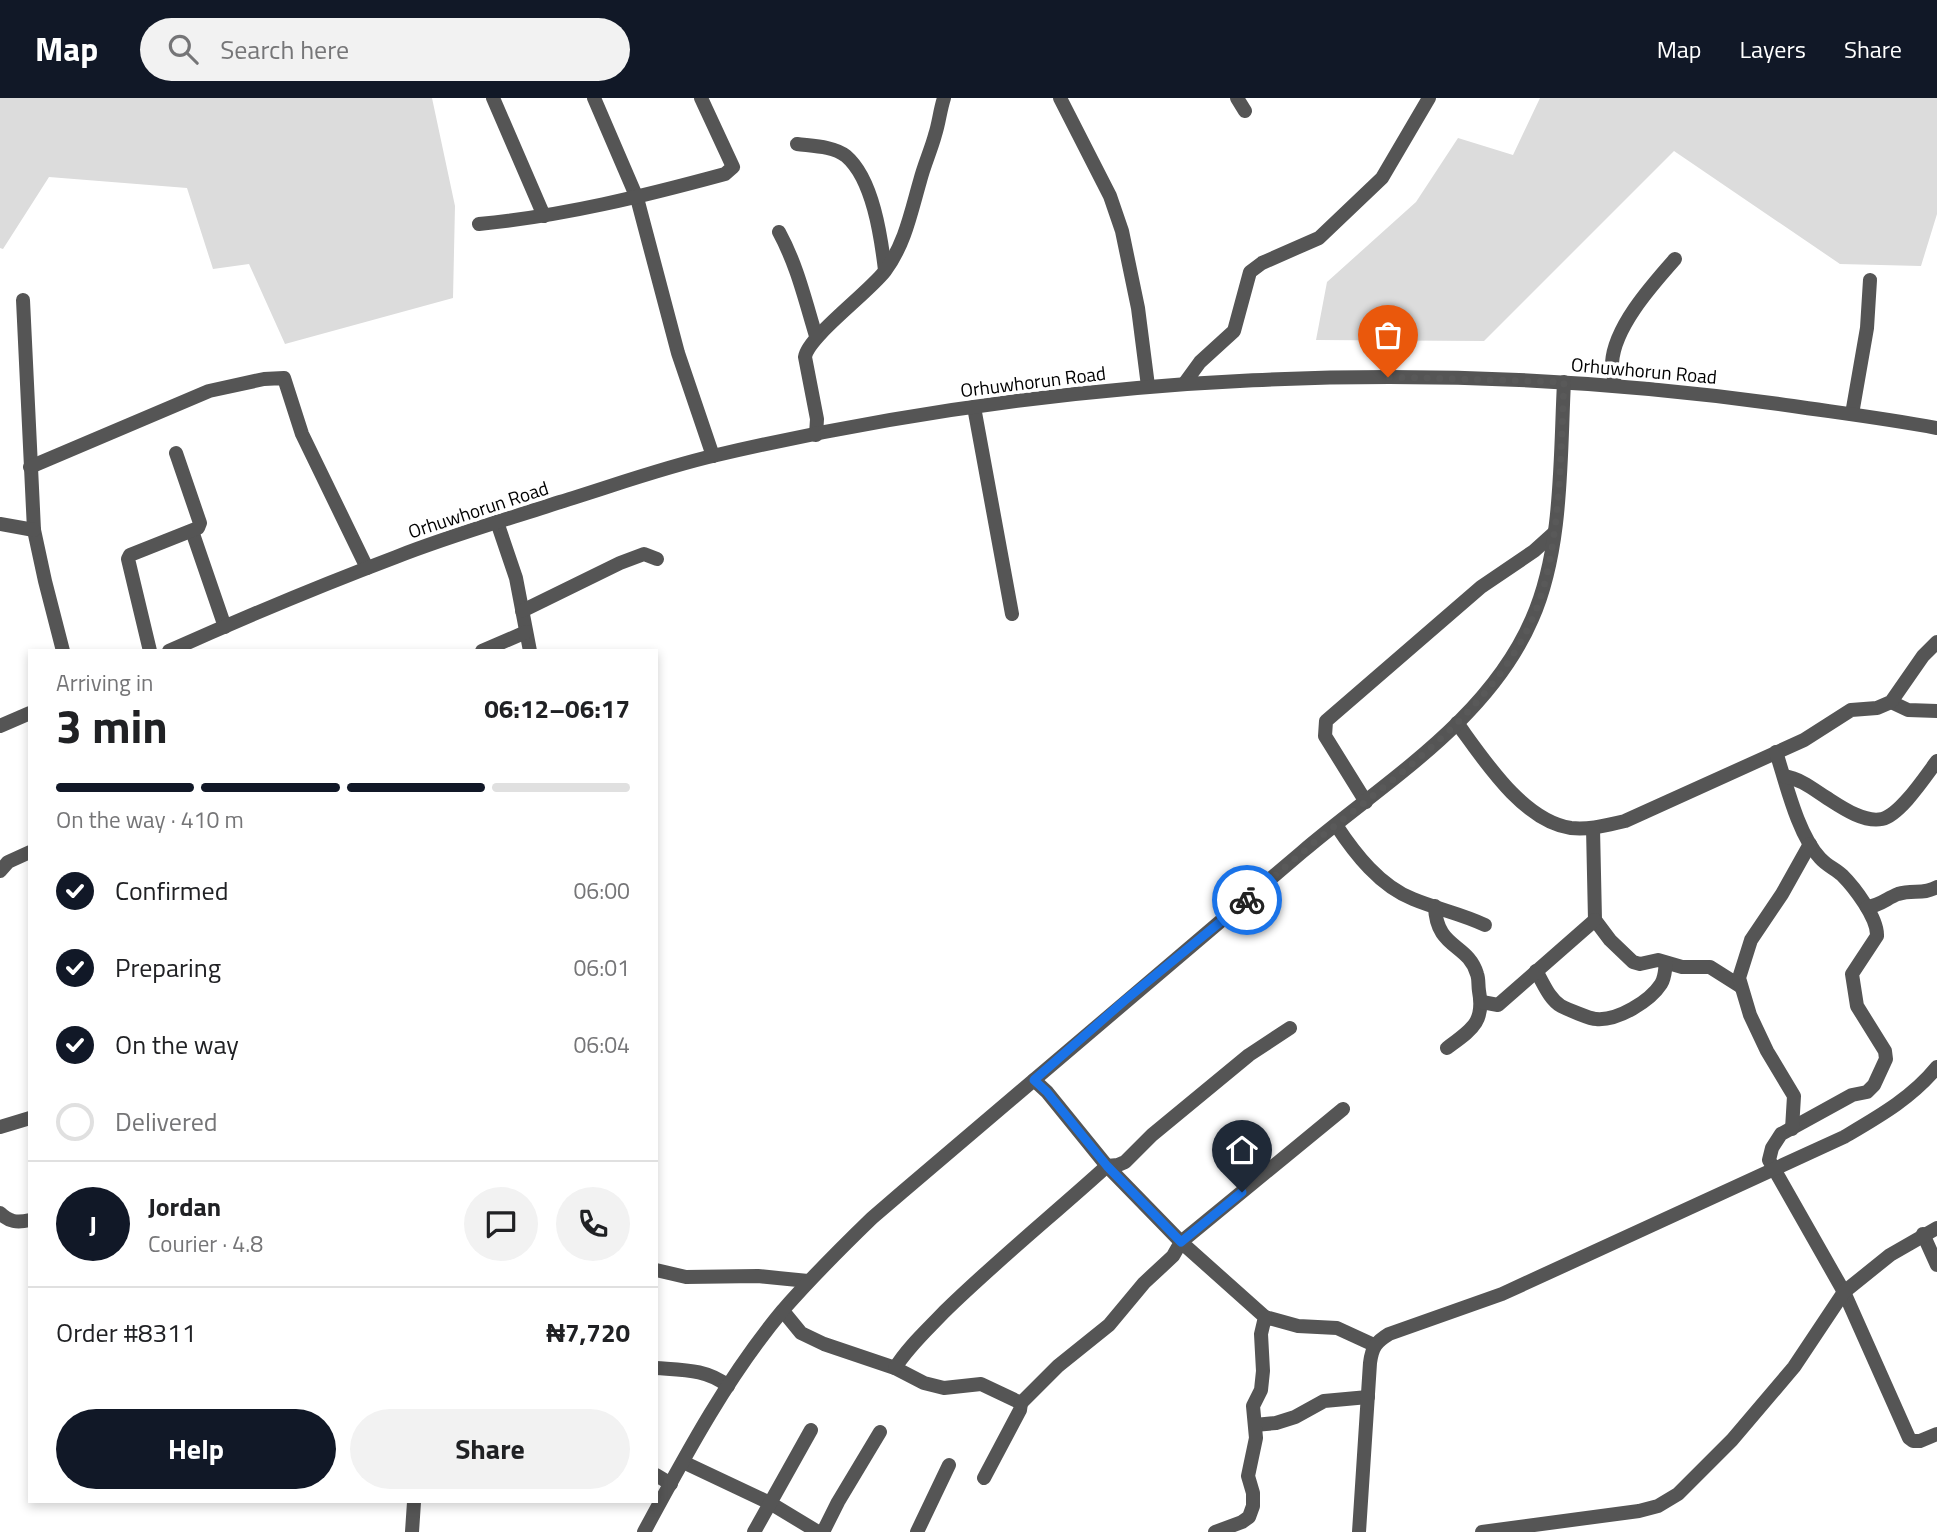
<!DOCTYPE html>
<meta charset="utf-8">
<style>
:root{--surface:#fff;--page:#f2f2f2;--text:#202124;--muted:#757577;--line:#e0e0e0;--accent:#111827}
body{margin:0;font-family:"Titillium Web",sans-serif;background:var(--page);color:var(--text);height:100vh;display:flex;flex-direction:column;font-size:26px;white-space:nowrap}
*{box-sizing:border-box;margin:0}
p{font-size:23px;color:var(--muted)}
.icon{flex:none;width:38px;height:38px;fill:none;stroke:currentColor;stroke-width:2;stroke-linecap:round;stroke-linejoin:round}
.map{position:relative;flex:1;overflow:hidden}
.sheet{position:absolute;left:28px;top:551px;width:630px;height:854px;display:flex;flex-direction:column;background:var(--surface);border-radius:0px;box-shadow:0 4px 10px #0003}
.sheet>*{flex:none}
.pin{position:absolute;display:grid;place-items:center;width:60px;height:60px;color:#fff;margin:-72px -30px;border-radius:50% 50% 50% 0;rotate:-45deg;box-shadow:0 0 7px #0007}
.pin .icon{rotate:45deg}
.courier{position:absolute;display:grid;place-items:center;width:70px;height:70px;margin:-35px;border:5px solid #1a73e8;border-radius:50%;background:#fff;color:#222;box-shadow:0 2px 9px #0007}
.overview em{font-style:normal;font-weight:700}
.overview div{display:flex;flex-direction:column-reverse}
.overview{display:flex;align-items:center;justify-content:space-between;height:119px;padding:0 28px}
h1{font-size:46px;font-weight:700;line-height:52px}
.bar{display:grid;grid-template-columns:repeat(4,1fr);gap:10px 7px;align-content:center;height:84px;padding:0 28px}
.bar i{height:9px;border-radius:5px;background:var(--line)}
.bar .selected{background:var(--accent)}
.bar p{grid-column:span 4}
.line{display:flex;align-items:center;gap:18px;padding:0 28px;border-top:2px solid var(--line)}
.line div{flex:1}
.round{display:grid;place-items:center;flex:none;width:74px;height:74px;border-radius:37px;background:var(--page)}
ol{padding:0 28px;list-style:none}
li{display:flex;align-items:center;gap:21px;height:77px}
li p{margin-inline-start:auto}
li .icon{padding:7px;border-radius:50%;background:var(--accent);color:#fff;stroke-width:4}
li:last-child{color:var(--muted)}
li i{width:38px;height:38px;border:4px solid var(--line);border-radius:50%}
.button{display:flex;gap:14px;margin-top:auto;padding:14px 28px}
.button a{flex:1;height:80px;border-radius:42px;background:var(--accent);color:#fff;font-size:28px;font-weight:700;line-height:80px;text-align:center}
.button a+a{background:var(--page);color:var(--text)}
header{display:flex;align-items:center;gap:42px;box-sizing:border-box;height:98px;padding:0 35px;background:var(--accent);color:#fff}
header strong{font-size:33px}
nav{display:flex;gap:38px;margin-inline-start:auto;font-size:24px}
.search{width:490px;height:63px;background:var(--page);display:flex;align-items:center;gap:18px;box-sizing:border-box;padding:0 24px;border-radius:38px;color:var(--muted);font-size:26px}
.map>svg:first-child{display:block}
.green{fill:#dcdcdc}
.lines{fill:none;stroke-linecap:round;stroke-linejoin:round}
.minor{stroke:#555;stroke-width:14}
.done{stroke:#595959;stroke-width:7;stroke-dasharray:0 12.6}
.route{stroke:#1a73e8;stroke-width:9}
.labels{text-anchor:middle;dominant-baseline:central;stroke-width:7;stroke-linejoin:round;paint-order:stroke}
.street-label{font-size:19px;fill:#000;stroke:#fff}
</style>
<header>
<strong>Map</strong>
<div class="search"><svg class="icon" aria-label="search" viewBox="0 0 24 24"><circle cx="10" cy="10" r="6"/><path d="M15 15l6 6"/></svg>Search here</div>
<nav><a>Map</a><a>Layers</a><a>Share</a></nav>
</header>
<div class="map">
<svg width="1937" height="1434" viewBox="0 0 1937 1434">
<rect width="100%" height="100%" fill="#fff"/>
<!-- green -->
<g class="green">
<path d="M0,0H432L455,108L453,200L285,246L249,166L213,171L187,90L49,79L3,151L0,150Z"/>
<path d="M1540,0H1937V116L1921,168L1840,166L1674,53L1484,243L1316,242L1327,184L1416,104L1458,40L1513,57Z"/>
</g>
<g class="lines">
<!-- minor -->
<g class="minor">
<path d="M493,0L544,118"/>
<path d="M594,0L637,100L678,255L713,358"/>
<path d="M1060,0L1110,98L1122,133L1138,210L1148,288"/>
<path d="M1237,0L1245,13"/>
<path d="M797,46C812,48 833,48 846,58C873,81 881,139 885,172"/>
<path d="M479,126C563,118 644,98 725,76L733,69L701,0"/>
<path d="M779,134C797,167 805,202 816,238"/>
<path d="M23,202L34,432L45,483L63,553"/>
<path d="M1184,286L1200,264L1234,233L1250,174L1262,165L1319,140L1382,80L1429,0"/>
<path d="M1615,287C1614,280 1612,272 1612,265C1614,229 1652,187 1675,161"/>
<path d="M974,309L1012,516"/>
<path d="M1852,316L1867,230L1870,182"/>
<path d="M816,337L817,321L805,259C808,239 868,195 885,173C905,146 911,114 920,83C924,67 931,52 935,37C939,25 940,12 944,0"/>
<path d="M30,369L209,293L264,281L284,280L302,336L367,470"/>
<path d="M497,424L516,480L530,553"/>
<path d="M0,426L34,432"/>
<path d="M192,433L225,529"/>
<path d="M522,513L620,465L644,456L657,461"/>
<path d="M150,553L128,461L130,457L198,430L200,425L176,355"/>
<path d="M169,553C243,520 319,488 396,459C449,438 505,422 560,404C612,388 664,369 717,357C1069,275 1435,256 1793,308C1841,315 1889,321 1937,330"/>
<path d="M482,553L526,534"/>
<path d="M1891,604L1908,612L1937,613"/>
<path d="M1457,625C1484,662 1523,723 1571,730C1590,732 1607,727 1625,723L1804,642L1851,612L1877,610L1891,604L1923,558L1937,544"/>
<path d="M0,628L30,615"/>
<path d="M1776,654C1786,685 1798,737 1820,760C1826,767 1835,771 1842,777C1854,789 1878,820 1877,838L1852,876L1857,908L1885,953L1886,961L1874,987L1867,994L1852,997L1781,1036L1772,1050L1769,1062L1844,1194L1909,1340L1913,1343H1920L1937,1336"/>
<path d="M1784,678C1801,681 1813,691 1827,700C1841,709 1864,725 1882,721C1900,717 1925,679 1937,663"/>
<path d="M1366,704L1325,638L1326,623L1481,489L1534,453L1554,435"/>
<path d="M1336,727C1355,756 1380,788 1413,801C1437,811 1462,816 1485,827"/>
<path d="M1593,730L1595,822L1610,842L1633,864L1640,866L1658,862L1682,869H1710L1740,888"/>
<path d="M0,773L8,764L30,754"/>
<path d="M1435,808C1436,851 1468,845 1477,876C1479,881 1478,887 1479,893C1485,925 1471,932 1447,950"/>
<path d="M1867,809C1880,808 1887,800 1898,796C1913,791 1923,797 1937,789"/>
<path d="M1536,873C1543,884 1549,901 1561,908C1567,911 1590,921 1596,921C1618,923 1650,903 1661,886C1665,880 1665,871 1666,865"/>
<path d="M1482,904L1498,907L1595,822"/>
<path d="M0,1029L30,1020"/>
<path d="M1792,1031L1794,998L1767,953L1750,917L1739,880L1751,842L1782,796L1810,746"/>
<path d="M0,1115C9,1124 17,1125 30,1122"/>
<path d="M1923,1136L1937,1167"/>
<path d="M656,1172L686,1179L758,1178L808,1183"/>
<path d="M783,1213L801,1235L824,1246L895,1270L924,1285L944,1290L981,1286L1021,1305L1020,1312L984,1380"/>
<path d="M1265,1219L1298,1228L1337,1230L1374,1247"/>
<path d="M656,1270C683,1272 707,1271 728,1288"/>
<path d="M895,1270C908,1249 927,1232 944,1214C996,1163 1053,1117 1107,1068L1118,1067L1125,1064L1152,1037L1249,957L1290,930"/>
<path d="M1021,1305L1058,1268L1109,1227L1144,1185L1173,1158L1181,1144L1107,1068L1047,994L1034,982"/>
<path d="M1255,1327L1276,1325L1295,1319L1324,1303L1368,1299"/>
<path d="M683,1364L770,1405L818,1434"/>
<path d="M656,1377L671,1386"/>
<path d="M412,1434L414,1404"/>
<path d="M644,1434C685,1358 727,1279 783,1212C811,1180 841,1150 872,1120C1015,997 1159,875 1302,754C1384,684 1488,623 1532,521C1563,451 1560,360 1564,284"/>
<path d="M754,1434L811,1332"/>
<path d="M823,1434L838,1404L880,1334"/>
<path d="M917,1434L949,1367"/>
<path d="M1215,1434L1242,1424L1249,1419L1253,1408V1395L1248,1378L1256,1340L1253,1308L1261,1292L1263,1273L1261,1236L1265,1219L1181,1144L1343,1011"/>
<path d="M1359,1434L1370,1265C1372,1249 1376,1244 1389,1236L1502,1196L1844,1039C1878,1019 1912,1000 1937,969"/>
<path d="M1482,1434L1639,1413L1658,1408L1678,1396L1732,1342L1794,1269L1844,1194L1890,1157L1937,1130"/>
</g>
</g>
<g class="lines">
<!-- done -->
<path class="done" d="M1247,802C1275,778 1303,753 1332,730C1415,664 1521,589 1546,480C1561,417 1561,349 1564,284L1388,279"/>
<!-- route -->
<path class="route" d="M1242,1094L1181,1144L1107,1068L1047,994L1034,982L1124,903L1247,802"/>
</g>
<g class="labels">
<!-- street labels -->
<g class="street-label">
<text transform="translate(1644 272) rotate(5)">Orhuwhorun Road</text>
<text transform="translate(1033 283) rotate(-7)">Orhuwhorun Road</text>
<text transform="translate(478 411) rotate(-18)">Orhuwhorun Road</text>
</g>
</g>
</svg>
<div class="pin" style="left:1388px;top:279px;background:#ea580c"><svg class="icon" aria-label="bag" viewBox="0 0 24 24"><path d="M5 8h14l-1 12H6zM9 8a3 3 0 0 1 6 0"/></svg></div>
<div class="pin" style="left:1242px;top:1094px;background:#1f2937"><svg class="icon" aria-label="home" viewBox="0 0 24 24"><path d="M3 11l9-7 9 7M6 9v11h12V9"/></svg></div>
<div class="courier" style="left:1247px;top:802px"><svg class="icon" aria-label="bike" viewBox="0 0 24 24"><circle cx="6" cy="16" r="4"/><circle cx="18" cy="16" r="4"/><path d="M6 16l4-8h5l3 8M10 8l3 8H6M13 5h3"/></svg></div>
<section class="sheet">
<div class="overview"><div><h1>3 min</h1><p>Arriving in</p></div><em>06:12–06:17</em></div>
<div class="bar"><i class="selected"></i><i class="selected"></i><i class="selected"></i><i></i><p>On the way · 410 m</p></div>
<ol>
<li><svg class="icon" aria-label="check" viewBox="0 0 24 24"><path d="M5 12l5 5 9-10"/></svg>Confirmed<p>06:00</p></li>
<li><svg class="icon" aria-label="check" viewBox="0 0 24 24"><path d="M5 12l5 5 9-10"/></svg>Preparing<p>06:01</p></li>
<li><svg class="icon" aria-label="check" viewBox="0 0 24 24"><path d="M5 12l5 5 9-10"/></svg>On the way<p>06:04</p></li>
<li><i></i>Delivered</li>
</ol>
<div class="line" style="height:126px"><b class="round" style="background:var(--accent);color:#fff">J</b><div><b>Jordan</b><p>Courier · 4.8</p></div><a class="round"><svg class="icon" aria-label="chat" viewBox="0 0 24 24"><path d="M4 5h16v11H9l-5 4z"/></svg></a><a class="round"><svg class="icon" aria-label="phone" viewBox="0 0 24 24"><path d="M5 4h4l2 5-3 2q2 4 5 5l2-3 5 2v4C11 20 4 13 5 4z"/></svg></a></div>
<div class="line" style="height:91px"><div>Order #8311</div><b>₦7,720</b></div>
<div class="button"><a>Help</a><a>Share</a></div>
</section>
</div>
